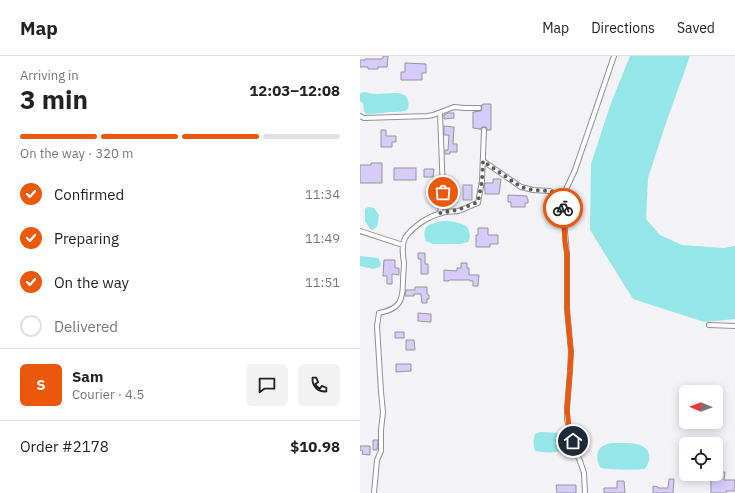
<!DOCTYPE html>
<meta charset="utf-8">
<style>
:root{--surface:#fff;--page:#f2f2f2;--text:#222;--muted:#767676;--line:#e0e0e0;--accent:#ea580c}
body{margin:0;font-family:"IBM Plex Sans",sans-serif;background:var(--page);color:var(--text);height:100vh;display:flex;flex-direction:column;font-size:15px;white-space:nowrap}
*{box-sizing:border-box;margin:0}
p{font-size:13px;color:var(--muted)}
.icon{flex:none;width:22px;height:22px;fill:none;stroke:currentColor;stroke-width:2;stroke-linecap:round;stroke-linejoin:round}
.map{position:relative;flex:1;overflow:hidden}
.drawer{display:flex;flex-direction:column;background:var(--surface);width:360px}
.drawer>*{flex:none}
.needle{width:26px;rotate:271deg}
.controls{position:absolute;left:319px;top:329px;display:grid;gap:8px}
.controls a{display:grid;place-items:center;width:44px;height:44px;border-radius:6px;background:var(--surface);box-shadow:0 2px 10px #0003;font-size:20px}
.pin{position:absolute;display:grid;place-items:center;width:34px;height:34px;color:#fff;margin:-17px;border:2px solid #fff;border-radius:50%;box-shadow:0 1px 4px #0007}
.courier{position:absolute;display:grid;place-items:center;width:40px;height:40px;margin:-20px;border:3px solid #ea580c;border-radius:50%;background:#fff;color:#222;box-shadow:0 1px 5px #0007}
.overview em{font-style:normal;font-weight:700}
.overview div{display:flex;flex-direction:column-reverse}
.overview{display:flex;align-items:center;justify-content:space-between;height:68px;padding:0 20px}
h1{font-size:26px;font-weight:700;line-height:30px}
.bar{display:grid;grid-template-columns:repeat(4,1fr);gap:6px 4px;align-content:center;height:48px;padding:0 20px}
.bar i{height:5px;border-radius:3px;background:var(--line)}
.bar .current{background:var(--accent)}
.bar p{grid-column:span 4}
.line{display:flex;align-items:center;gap:10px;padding:0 20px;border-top:1px solid var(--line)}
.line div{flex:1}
.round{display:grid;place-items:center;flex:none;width:42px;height:42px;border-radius:6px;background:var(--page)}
ol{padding:0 20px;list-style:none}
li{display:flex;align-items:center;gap:12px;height:44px}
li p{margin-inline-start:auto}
li .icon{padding:4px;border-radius:50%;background:var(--accent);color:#fff;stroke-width:4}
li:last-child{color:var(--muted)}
li i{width:22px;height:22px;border:2px solid var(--line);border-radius:50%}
header{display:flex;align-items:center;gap:24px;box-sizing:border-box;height:56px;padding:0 20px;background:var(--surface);border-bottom:1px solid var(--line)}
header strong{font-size:19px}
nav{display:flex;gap:22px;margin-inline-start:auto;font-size:14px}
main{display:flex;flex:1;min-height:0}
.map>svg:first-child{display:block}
.water{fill:#95e6e8}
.building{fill:#d6ccfa;stroke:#959498}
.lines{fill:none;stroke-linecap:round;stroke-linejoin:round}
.minor-casing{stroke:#908f93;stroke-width:6}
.minor{stroke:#fff;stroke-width:4}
.done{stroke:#5d5c5f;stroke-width:4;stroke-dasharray:0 7.2}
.route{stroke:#ea580c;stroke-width:5}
</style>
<header>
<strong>Map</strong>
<nav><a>Map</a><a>Directions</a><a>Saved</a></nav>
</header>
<main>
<section class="drawer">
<div class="overview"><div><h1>3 min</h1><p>Arriving in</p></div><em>12:03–12:08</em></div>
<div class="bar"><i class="current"></i><i class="current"></i><i class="current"></i><i></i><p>On the way · 320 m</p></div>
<ol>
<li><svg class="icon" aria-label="check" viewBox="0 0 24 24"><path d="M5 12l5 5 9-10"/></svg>Confirmed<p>11:34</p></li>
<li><svg class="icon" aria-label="check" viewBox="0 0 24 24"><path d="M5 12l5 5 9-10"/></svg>Preparing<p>11:49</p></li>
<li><svg class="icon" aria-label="check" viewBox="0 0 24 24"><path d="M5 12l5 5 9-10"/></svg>On the way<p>11:51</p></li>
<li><i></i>Delivered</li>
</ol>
<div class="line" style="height:72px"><b class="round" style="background:var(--accent);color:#fff">S</b><div><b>Sam</b><p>Courier · 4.5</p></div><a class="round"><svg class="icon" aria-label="chat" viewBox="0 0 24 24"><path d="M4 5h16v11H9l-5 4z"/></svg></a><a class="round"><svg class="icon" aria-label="phone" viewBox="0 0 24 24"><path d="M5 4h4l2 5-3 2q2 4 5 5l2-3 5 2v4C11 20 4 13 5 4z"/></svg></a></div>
<div class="line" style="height:52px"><div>Order #2178</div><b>$10.98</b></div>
</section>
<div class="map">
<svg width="375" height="437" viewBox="0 0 375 437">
<rect width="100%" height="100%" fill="#f3f2f7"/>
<!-- water -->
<g class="water">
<path d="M270,0H330L307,64L288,122L286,163L300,179L322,189L364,192L375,190V263L344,266L273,243L230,174L231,108L251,47Z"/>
<path d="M5,36C9,37 13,38 18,38C27,38 46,33 48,45C49,49 49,51 47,54C39,57 32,55 23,57C18,57 12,58 6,58L4,55L3,47L0,45V37Z"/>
<path d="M8,151L14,152L19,159L17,171L13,174L10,173L5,165V153Z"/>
<path d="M83,165C90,165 103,166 108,172C109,175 110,179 110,182L108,186L101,188H73L66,185C61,169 69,168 83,165Z"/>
<path d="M0,200L18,202C21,205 21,208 20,211L13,213L0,210Z"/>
<path d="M180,376L202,377L206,379L208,388L207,394C197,397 185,397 175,395C173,389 173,384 175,378Z"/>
<path d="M255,387C265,387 286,385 289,398C290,404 288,408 285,413C273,414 253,414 241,412C236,405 235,393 245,389C248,387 252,387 255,387Z"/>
</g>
<!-- building -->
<g class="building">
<path d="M23,0H28L27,11H18V13H8V11H0V4H5V3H21L23,2Z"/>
<path d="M45,7L66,8V17H62V24H41V16H45Z"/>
<path d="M123,48H131V74H127V72L125,71H122L120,74V73L113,72V56L121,55L122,52L121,49H123Z"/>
<path d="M88,57H94V62L84,63V59Z"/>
<path d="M84,70L94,71L93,88H97V96H90V98H85V94H88L89,79H84Z"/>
<path d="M21,74H26V80H36V86H32V91H21Z"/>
<path d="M11,107H22V127H0V109H11Z"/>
<rect x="34" y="112" width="22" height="12"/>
<path d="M64,113H74L73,121H64Z"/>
<path d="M133,123H141L139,138H125V132H124L125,127H133Z"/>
<rect x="103" y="129" width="9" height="15"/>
<path d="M148,139L167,140V143H168V147H165V151H151V146H148Z"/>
<path d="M118,172H128V179H138V188H130V191H116V179H118Z"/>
<path d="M58,197H65V208H68V218H61V203H58Z"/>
<path d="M24,204H35V212H39V219L32,218V228H27V220H23Z"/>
<path d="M101,207H107V212H109V219H119L118,230H113V225H110V224H89V225H84V214L97,215V212H101Z"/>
<path d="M55,231H67V238L69,239V243H67V247H62L61,238H54V240H45L46,234H55Z"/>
<path d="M58,257L71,258V266L58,265Z"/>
<rect x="35" y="276" width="9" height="6"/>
<path d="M46,284H54L55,294H46Z"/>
<path d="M36,308H51V315L36,316Z"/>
<path d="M13,384H18L17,394H13Z"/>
<path d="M0,390H10V399L2,398L3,395L0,394Z"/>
<path d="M356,416H365L364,424H375V435H366V437H351V419H356Z"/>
<path d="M309,423H314L313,437H293V430L298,431V432H308Z"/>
<path d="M257,425H264L265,437H244V432H257Z"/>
<path d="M196,429H216V437H197Z"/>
</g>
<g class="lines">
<defs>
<g id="minor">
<path d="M80,57L83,136L80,157"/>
<path d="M0,60L4,62L68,60L73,59L94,51L105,52H119"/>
<path d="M123,105L161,131L173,134L190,135L202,142L207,198V253L211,296L210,315L207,353V364L216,396L220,405L224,417L225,437"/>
<path d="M202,142L215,114L254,0"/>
<path d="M0,175L43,189"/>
<path d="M349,269L375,270"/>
<path d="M14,437L17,404L21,395V374L23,356L21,336L17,270L19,257C40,253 43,245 43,225C43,219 44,213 44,207C43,199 41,190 45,182C53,170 69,160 82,157C87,155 93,156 98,155C105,153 111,149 118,147L122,125L124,74"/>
</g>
</defs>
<!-- minor casing -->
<use href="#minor" class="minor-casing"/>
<!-- minor -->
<use href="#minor" class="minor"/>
</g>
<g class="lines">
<!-- done -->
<path class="done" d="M83,136L80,157L98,154L118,146L122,125L123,105L161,131L173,134L190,135L202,142L203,152"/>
<!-- route -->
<path class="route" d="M203,152L205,186L207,198V253L211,296L210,315L207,352L209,372L213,385"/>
</g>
</svg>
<div class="controls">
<a><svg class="needle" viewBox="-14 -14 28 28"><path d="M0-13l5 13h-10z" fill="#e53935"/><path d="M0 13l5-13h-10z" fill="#767676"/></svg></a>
<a><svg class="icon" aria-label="locate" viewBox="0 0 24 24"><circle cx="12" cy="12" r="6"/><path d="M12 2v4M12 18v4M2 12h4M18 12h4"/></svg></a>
</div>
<div class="pin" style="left:83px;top:136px;background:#ea580c"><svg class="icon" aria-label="bag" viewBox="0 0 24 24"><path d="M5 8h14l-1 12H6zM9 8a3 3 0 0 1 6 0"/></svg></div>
<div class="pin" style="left:213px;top:385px;background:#1f2937"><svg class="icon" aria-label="home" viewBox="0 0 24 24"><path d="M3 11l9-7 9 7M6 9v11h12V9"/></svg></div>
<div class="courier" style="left:203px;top:152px"><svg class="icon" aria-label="bike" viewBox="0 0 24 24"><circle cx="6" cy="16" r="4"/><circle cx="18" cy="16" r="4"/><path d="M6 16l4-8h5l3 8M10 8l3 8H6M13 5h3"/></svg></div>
</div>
</main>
